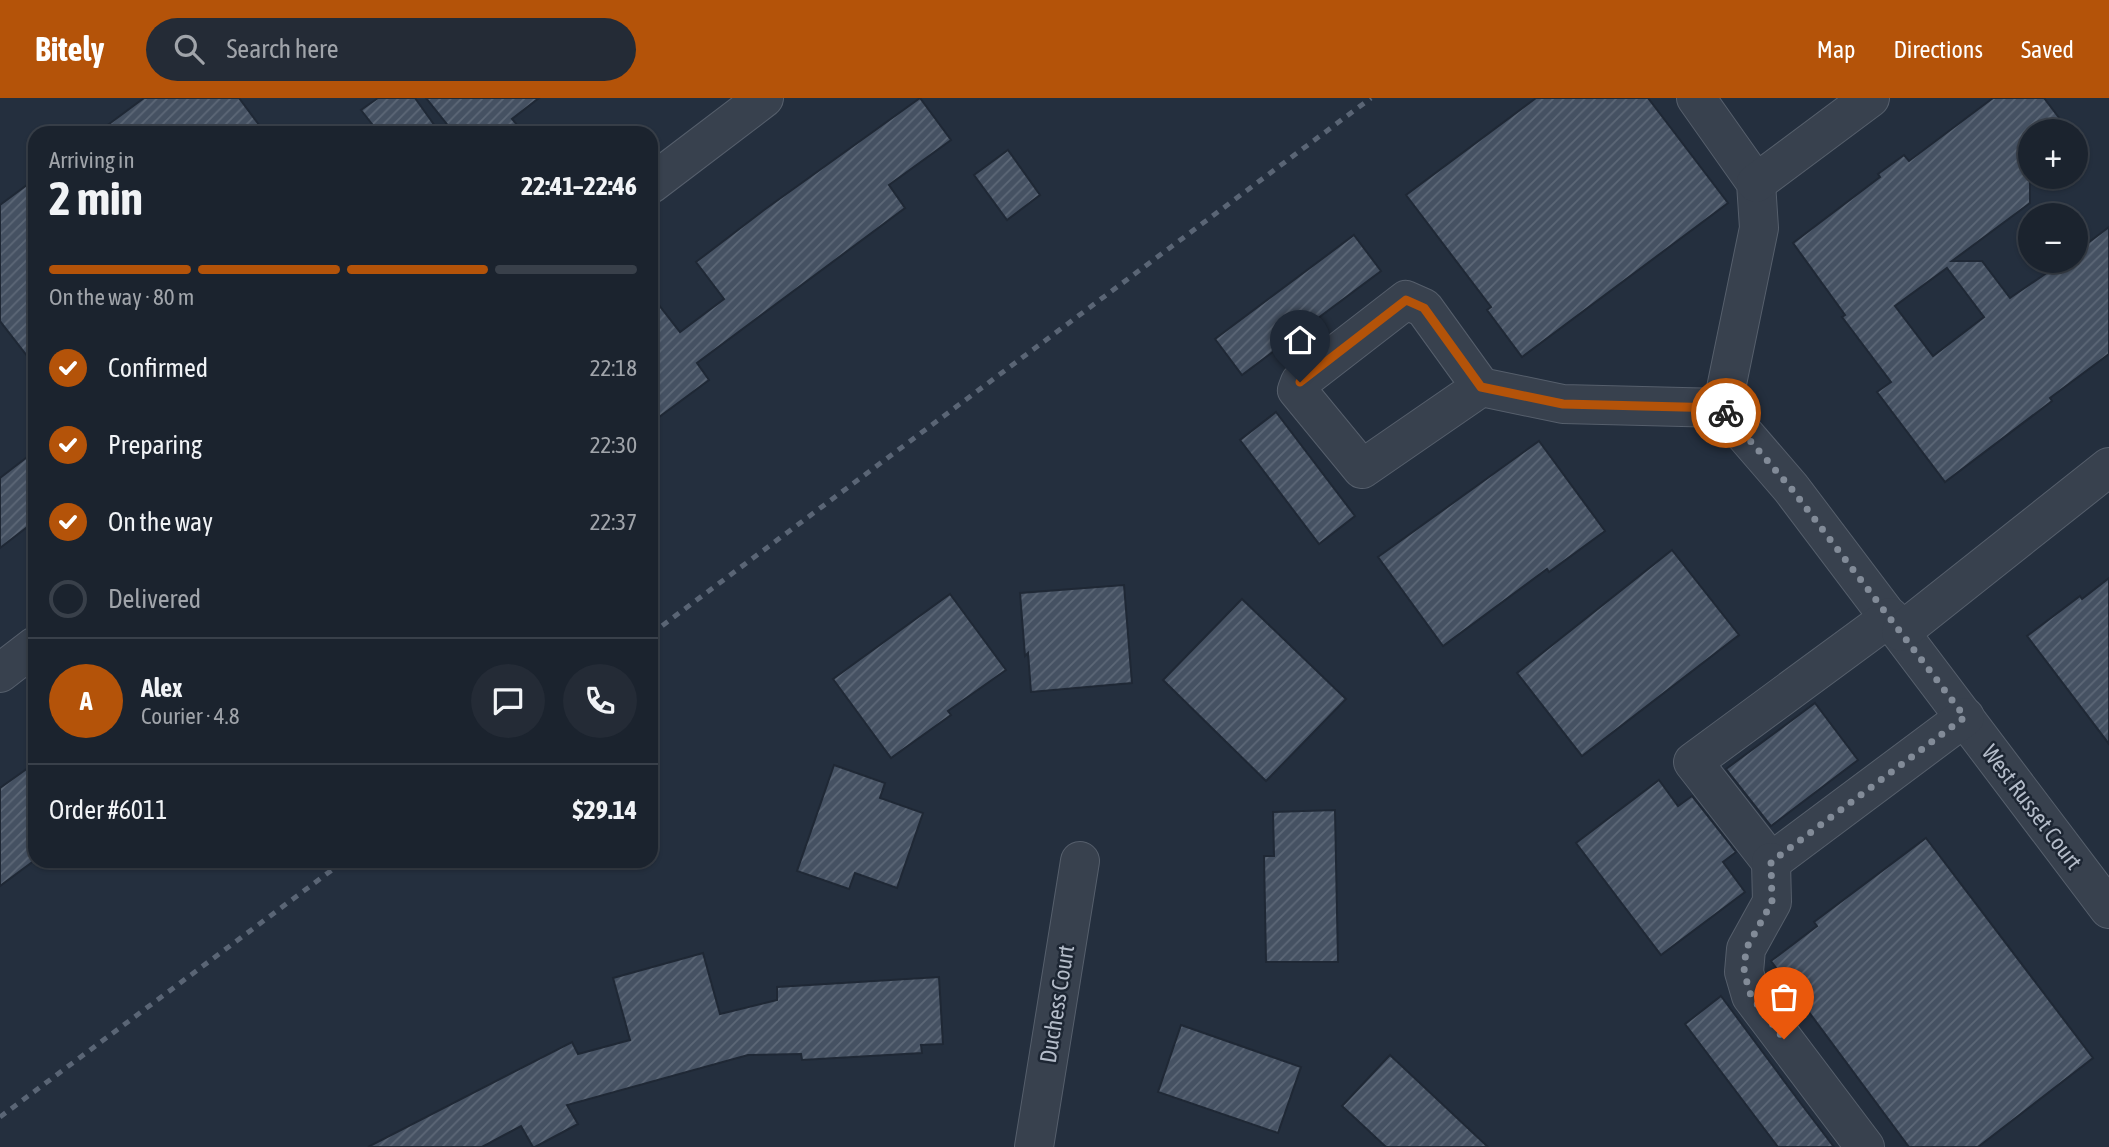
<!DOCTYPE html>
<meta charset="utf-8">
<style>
:root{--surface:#1b232e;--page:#242b36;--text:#f1f3f6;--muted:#a0a4aa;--line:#39404a;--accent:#b45309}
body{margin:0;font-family:"Asap Condensed",sans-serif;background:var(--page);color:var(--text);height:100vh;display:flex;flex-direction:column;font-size:26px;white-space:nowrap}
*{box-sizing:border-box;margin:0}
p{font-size:23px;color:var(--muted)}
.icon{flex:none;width:38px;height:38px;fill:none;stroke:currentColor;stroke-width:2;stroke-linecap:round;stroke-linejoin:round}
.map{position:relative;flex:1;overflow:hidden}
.side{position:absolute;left:28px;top:28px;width:630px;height:742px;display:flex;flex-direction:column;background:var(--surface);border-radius:21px;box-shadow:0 2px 5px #0004,0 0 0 2px var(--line)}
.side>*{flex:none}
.fabs{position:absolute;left:2018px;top:21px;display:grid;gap:14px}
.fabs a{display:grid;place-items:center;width:70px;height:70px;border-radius:50%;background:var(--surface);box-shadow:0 2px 5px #0004,0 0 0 2px var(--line);font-size:35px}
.pin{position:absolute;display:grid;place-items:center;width:60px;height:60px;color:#fff;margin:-72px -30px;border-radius:50% 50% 50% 0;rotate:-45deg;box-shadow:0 0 7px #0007}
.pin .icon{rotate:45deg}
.courier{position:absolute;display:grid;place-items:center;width:70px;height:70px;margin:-35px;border:5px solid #b45309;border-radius:50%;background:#fff;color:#222;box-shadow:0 2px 9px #0007}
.summary em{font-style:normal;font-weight:700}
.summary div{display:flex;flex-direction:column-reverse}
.summary{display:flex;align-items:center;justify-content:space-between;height:119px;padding:0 21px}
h1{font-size:46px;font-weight:700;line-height:52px}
.bar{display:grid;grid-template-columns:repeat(4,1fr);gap:10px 7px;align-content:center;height:84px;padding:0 21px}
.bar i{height:9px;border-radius:5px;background:var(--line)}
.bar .current{background:var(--accent)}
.bar p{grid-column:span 4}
.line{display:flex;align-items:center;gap:18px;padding:0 21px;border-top:2px solid var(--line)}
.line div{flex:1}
.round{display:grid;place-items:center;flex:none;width:74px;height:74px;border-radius:37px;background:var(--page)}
ol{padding:0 21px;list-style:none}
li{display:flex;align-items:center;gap:21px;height:77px}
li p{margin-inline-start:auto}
li .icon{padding:7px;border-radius:50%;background:var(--accent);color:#fff;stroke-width:4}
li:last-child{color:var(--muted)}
li i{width:38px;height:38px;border:4px solid var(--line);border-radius:50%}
header{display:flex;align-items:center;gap:42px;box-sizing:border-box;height:98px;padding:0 35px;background:var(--accent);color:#fff}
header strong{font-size:33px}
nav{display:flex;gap:38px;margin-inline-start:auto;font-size:24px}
.search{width:490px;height:63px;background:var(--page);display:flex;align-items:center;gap:18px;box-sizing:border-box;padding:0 24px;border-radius:38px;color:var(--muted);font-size:26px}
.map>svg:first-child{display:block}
.building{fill:url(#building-hatch);stroke:#1f2835;stroke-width:2;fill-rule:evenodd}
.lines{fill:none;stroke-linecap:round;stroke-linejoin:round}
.minor-casing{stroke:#565f6c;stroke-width:40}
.minor{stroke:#38414e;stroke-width:38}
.rail{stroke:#5a6575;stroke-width:5;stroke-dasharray:7 7;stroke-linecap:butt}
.done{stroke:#828b98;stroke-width:7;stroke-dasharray:0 12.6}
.route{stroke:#b45309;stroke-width:9}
.labels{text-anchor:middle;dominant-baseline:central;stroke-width:5;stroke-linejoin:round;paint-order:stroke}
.street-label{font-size:23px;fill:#b4bcc9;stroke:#1d2633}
</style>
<header>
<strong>Bitely</strong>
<div class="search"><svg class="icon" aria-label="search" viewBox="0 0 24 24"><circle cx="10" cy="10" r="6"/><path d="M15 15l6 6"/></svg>Search here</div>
<nav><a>Map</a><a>Directions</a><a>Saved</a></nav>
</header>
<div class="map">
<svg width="2109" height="1049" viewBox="0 0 2109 1049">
<defs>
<pattern id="building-hatch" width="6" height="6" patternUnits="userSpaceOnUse" patternTransform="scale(1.75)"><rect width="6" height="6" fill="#455162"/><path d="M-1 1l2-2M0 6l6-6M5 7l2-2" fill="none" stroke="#5d6877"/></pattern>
</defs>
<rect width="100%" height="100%" fill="#242f3e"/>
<!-- building -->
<g class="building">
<path d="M144,0H239L265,35H97Z"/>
<path d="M378,0H415L440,35H379L361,12Z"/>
<path d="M426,0H539L512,21L524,35H454Z"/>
<path d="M920,0L951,42L889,87L905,110L697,265L709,282L651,325V197L680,234L724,201L696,164L764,112Z"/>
<path d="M1536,0H1648L1728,105L1522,259L1487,212L1491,209L1406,97Z"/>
<path d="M1993,0H2044L2069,33H2030V105L1952,163H1982L2010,200L2064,163H2076V154L2109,129V256L2050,300L2052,303L1945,384L1877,294L1891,284L1842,219L1845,217L1793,145L1880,79L1878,76L1904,57L1909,63ZM1947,170L1984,219L1933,258L1895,208Z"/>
<path d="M1008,52L1040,97L1007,122L974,77Z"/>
<path d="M35,81V268L0,223V107Z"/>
<path d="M1354,137L1381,173L1242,277L1215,241Z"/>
<path d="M1276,314L1355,418L1319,446L1240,342Z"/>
<path d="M1539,343L1605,433L1549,474L1547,471L1443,548L1378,459Z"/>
<path d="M35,353V423L0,450V380Z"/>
<path d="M1672,452L1739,537L1582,658L1517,575Z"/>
<path d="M2109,480V646L2027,538L2080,498L2082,501Z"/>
<path d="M1124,487L1132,585L1031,594L1028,555L1025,558L1020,495Z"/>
<path d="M950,496L1006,572L948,613L951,617L891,660L833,581Z"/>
<path d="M1242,501L1346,601L1266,683L1163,582Z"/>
<path d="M1815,605L1858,662L1771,728L1726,671Z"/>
<path d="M35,665V762L0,788V690Z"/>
<path d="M834,667L885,685L880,700L923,715L897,790L855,775L849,791L797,773Z"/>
<path d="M1659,682L1678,708L1692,698L1736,754L1723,764L1745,794L1661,857L1576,745Z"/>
<path d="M1335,712L1338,864H1266L1264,758H1274L1273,714Z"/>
<path d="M1926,740L2093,960L1978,1049H1909L1771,863L1817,828L1814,824Z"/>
<path d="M703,855L720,916L777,902V889L939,879L943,946L921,947L922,955L802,962L801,956L748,957L567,1007L578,1026L535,1049H533L521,1028L482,1049H368L572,944L578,956L630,942L613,880Z"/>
<path d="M1721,898L1799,1003L1834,1049H1778L1685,926Z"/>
<path d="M1181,927L1301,969L1278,1035L1158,994Z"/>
<path d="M1390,957L1488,1049H1386L1342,1008Z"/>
</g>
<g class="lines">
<defs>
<g id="minor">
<path d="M1696,0L1756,85L1759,130L1722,310"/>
<path d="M1756,85L1870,0"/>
<path d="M651,86L764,0"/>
<path d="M1481,289L1424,210L1406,202L1300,284L1297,292L1362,371L1481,289L1563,306L1722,310"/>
<path d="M1722,310L1791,390L2109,811"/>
<path d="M1890,519L1693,664L1771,764L1965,619"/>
<path d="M1901,534L2109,369"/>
<path d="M0,575L35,548"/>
<path d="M1771,764L1772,804L1746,851L1744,874L1751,898L1865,1049"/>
<path d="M1034,1049L1080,763"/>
</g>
</defs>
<!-- minor casing -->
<use href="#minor" class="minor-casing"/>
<!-- minor -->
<use href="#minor" class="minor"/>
<!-- rail -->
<g class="rail">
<path d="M651,536L1371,0"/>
<path d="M0,1019L344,763"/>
</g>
</g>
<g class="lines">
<!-- done -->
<path class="done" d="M1726,315L1791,390L1965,619L1771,764L1772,804L1746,851L1744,874L1751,898L1784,941"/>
<!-- route -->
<path class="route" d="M1300,284L1406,202L1424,210L1481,289L1563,306L1722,310L1726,315"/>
</g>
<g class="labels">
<!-- street labels -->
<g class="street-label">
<text transform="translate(2032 709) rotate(53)">West Russet Court</text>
<text transform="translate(1057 906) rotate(-81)">Duchess Court</text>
</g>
</g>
</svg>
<div class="fabs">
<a>+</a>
<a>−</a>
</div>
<div class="pin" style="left:1784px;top:941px;background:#ea580c"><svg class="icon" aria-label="bag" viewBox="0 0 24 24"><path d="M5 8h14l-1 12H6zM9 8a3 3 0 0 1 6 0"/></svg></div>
<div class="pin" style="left:1300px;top:284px;background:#1f2937"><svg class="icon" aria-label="home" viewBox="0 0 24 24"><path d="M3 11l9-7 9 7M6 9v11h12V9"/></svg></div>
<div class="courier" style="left:1726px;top:315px"><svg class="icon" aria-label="bike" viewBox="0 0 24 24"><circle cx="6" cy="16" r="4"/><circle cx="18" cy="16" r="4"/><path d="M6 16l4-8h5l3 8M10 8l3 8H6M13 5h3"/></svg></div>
<section class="side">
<div class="summary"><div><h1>2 min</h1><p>Arriving in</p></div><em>22:41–22:46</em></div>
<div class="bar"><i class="current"></i><i class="current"></i><i class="current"></i><i></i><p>On the way · 80 m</p></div>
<ol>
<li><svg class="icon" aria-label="check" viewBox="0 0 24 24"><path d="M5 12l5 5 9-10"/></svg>Confirmed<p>22:18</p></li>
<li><svg class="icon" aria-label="check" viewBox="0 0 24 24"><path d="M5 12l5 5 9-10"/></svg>Preparing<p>22:30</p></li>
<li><svg class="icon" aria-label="check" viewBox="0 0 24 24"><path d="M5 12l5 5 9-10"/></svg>On the way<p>22:37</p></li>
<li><i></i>Delivered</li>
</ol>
<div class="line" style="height:126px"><b class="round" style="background:var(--accent);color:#fff">A</b><div><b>Alex</b><p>Courier · 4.8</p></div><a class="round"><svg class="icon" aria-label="chat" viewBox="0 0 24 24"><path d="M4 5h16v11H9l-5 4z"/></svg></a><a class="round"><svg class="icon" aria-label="phone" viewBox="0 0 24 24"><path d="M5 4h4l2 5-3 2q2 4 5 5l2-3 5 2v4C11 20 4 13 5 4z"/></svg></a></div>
<div class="line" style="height:91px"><div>Order #6011</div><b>$29.14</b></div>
</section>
</div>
